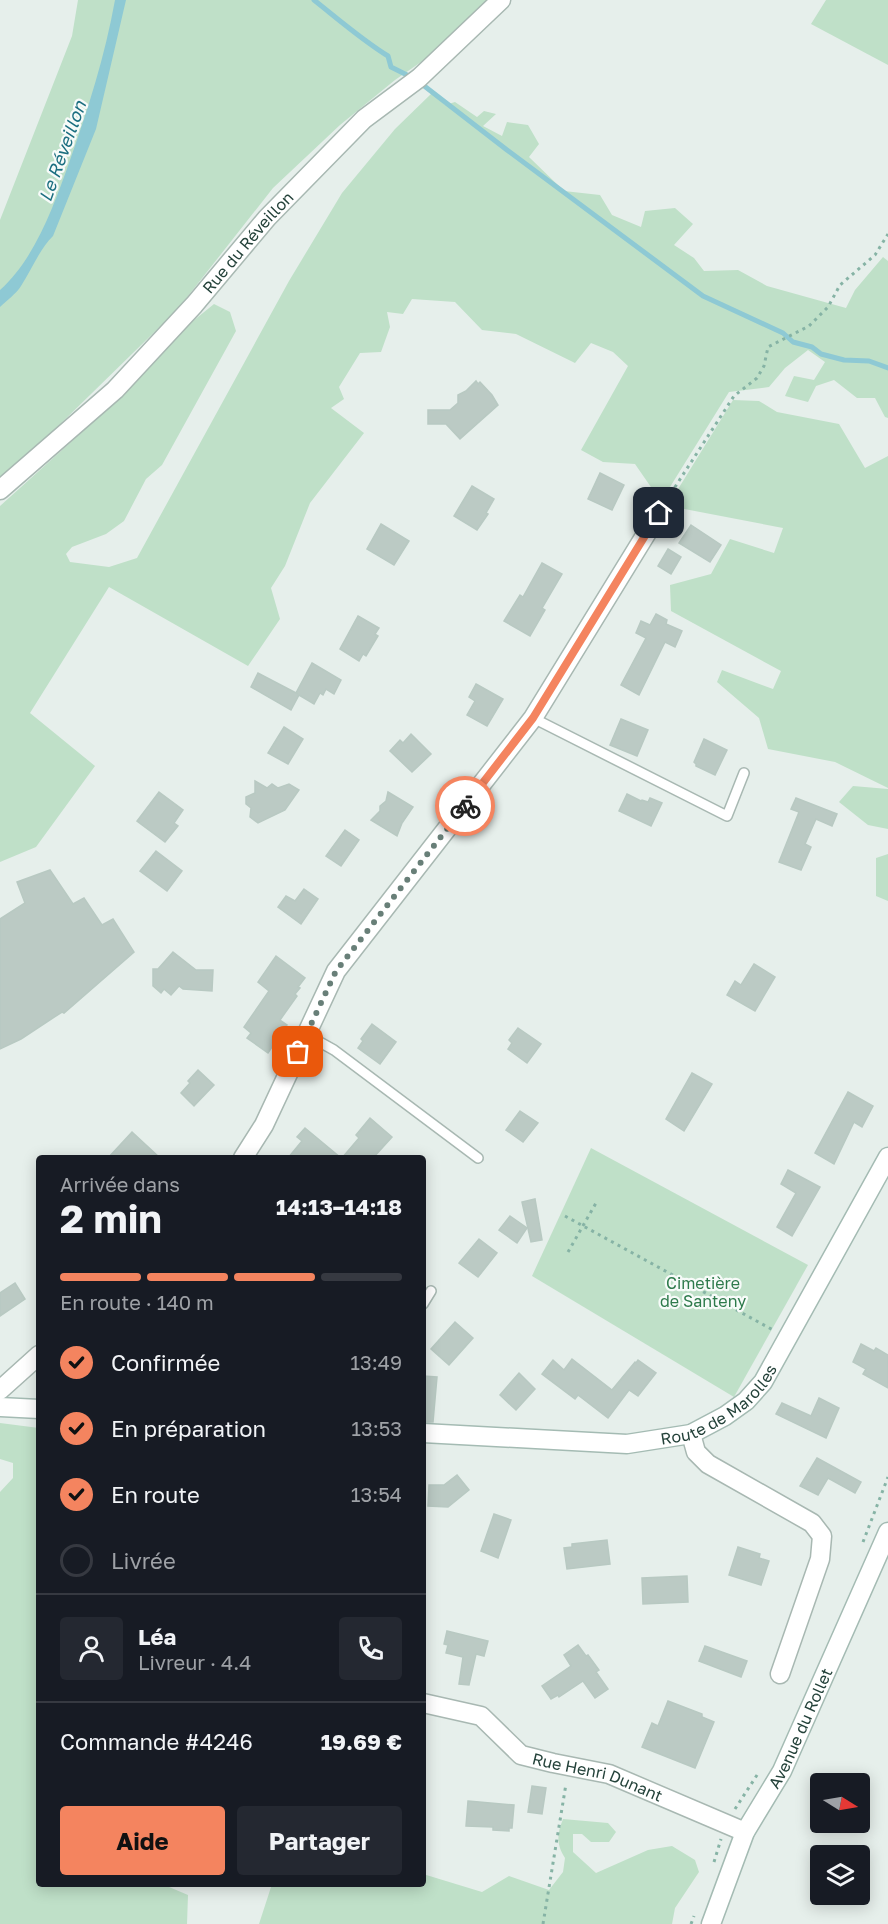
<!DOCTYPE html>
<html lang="fr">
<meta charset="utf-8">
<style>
:root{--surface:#171b24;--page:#242831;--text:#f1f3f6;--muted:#9ea1a6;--line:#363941;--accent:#f4845f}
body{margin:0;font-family:"Golos Text",sans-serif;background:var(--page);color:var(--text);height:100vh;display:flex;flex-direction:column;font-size:22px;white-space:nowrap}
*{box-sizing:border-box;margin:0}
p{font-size:20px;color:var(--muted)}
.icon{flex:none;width:33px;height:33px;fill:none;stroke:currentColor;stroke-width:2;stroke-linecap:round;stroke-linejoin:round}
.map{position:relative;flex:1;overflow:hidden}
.panel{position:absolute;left:36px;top:1155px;width:390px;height:732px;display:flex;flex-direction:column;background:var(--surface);border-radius:6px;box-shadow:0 3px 15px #0003}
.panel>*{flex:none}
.needle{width:39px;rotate:101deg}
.controls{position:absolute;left:810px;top:1773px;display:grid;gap:12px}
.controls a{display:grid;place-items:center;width:60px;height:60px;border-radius:6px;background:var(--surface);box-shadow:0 3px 15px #0003;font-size:30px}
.pin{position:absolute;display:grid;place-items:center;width:51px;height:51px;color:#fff;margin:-26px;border-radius:12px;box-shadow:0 3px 9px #0006}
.courier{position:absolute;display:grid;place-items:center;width:60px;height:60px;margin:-30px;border:4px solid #f4845f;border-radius:50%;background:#fff;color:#222;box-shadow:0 2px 8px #0007}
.overview em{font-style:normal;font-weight:700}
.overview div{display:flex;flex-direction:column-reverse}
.overview{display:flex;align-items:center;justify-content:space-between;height:102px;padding:0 24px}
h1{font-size:39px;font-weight:700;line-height:45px}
.bar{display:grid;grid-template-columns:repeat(4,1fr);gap:9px 6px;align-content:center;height:72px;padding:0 24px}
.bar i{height:8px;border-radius:4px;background:var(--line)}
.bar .current{background:var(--accent)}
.bar p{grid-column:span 4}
.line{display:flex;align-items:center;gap:15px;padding:0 24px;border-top:2px solid var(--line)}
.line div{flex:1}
.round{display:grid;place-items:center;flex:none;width:63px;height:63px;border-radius:6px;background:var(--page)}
ol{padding:0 24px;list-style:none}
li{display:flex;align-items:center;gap:18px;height:66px}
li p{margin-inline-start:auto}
li .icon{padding:6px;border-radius:50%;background:var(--accent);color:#111;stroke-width:4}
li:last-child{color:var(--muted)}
li i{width:33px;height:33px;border:3px solid var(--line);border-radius:50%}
.action{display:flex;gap:12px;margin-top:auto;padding:12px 24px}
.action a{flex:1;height:69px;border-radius:6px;background:var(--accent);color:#111;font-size:24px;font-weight:700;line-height:69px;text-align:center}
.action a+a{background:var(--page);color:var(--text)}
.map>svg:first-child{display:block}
.green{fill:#bfe0c8}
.water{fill:#8ec9d4}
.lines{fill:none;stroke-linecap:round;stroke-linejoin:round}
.stream{stroke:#8ec9d4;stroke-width:5}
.building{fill:#bbcac4;stroke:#b8c9c2;stroke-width:1.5}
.lane-casing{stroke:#a8b8b2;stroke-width:12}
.street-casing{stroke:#a8b8b2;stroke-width:21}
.secondary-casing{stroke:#a4bbb3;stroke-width:21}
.path{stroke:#86b3a5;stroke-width:3;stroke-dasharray:3 4.5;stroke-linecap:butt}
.lane{stroke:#fff;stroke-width:9}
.street{stroke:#fff;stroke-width:18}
.secondary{stroke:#fff;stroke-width:18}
.done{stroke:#687f78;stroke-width:6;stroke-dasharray:0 10.8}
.route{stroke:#f4845f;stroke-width:8}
.labels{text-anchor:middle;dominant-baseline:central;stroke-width:4.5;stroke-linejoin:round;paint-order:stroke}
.street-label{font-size:16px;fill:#24423a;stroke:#f7fbf9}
.park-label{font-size:16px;fill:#2d7a4b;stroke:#f7fbf9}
.water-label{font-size:18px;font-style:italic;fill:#1c6f80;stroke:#f7fbf9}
</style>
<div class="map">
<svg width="888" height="1924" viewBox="0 0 888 1924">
<rect width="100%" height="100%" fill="#e6efeb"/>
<!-- green -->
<g class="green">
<path d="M78,0H494L447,44L395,80L340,125L273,188L177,310L47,437L0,477V220L72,36Z"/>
<path d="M826,0H888V65L811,24Z"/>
<path d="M432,93L445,105L455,102L477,117L484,111L496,114L483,126L502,136L507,122L528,125L539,144L529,157L564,191L600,195L612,215L641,227L645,211L675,208L693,224L674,245L694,258L704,271L738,270L767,286L846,308L855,290L883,257L888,261V418L885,417L875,398H857L834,380L816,386L808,402L785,396L794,376L814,380L825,362L808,350L785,368L769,387L729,392L670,487L653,490L635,464L603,462L581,450L628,366L613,352L591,343L575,363L516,334L482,330L455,302L412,299L403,314L387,312L390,327L381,352L360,353L339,387L344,399L331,408L364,433L310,503L285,566L271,588L280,619L248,666L109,587L30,713L95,766L36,847L0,862V506L122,396L193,321L214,304L230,312L236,331L162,465L146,479L124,521L106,534L72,547L66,554L70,562L109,567L137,558L289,281L342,193L395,129Z"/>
<path d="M733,400L759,401L777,412L839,424L865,468L888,456V788L835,762L768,749L759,718L717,682L722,670L773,689L781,671L671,611L670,585L711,574L730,539L774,553L783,528L674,507L675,494Z"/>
<path d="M853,786L888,789V829L868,825L839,802Z"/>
<path d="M888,854V901L876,896V858Z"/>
<path d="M591,1148L808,1265L734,1397L532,1276Z"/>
<path d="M0,1423L39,1428V1884H162L188,1895L187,1924H0V1492L13,1478V1463L0,1459Z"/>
<path d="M563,1819L608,1823L616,1832L609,1842H591L582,1834H573V1852L596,1873L648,1850L672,1846L695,1860L699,1872L675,1908L672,1924H259L272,1884H423V1874L482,1892L509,1876L549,1890L563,1872L565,1858C556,1844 557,1834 563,1819Z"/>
</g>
<!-- water -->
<path class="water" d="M115,0H126L96,129L53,236C39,250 32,269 21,286C16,294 7,300 0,307V290C35,259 54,205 69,163C88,109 105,56 115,0Z"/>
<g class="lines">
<!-- stream -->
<g class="stream">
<path d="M314,0C338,19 362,40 388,56L391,67L407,75"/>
<path d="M423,85L507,150L703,296L783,333L793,342L812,347L821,354L844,360L869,361L888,368"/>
</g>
</g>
<!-- building -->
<g class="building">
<path d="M476,381L478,384L480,382L492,395L498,405L460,439L446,424H428V410H450L458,403V395L466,391Z"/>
<path d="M600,473L624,485L612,510L588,499Z"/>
<path d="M472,486L494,499L486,513L488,514L477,530L454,516Z"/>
<path d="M381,524L409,541L394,565L367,549Z"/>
<path d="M691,525L721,545L710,562L679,543Z"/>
<path d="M668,549L681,557L671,574L658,566Z"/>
<path d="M542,563L562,574L542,608L545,610L530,636L504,621L520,595L523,597Z"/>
<path d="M656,614L667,620L666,624L682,631L675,647L665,642L639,695L621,685L646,638L636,633L641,621L650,625Z"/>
<path d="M358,616L379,628L375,634L378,636L366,656L363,654L359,661L340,649Z"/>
<path d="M312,663L341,680L334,694L326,689L323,695L320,693L314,704L299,695L291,710L251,687L258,673L298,694L296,693Z"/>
<path d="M476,684L503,699L487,726L467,715L475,701L469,697Z"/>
<path d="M621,719L648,730L637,756L610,745Z"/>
<path d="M284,727L303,739L288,764L268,753Z"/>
<path d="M411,734L431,754L412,772L390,751L400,740L403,743Z"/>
<path d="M704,739L727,750L715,775L696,766V764L694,762Z"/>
<path d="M255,781L267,788L272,784L278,788L289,784L299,790L285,810L258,823L250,817L251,808L246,804V797L255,793Z"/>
<path d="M159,792L183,810L174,823L178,826L165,842L137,821Z"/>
<path d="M388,792L413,807L402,823L397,836L371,820L380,811V806L386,801Z"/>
<path d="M627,794L641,801L642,800L648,802L650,798L662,803L651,826L619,811Z"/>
<path d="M796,798L837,814L832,826L816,819L805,844L811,847L801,870L779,862L799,812L791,809Z"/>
<path d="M345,830L359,840L341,866L326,856Z"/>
<path d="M156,851L182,871L167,891L140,871Z"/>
<path d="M50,870L73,904L84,898L102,925L113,919L134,952L64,1013L62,1012L21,1039L0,1049V919L25,903L17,882Z"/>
<path d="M304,889L318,899L301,924L278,907L286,896L295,901Z"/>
<path d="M173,952L196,970H213L212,991L183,989L179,986L171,995L164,989L161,993L153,986V969H158Z"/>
<path d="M276,956L305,978L298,987L300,988L295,994L297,996L280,1020L287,1025L268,1053L247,1038L251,1033L244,1027L269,991L258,982Z"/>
<path d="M754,964L775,977L755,1011L727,995L735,981L741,985Z"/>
<path d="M372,1024L396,1042L380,1064L358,1048L363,1041L361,1039Z"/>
<path d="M518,1028L541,1044L527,1063L508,1049L512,1043L509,1040Z"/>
<path d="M198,1070L214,1085L194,1106L181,1093L190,1083L188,1081Z"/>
<path d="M692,1073L712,1084L684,1131L666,1119Z"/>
<path d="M848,1092L873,1106L862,1127L854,1122L834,1164L815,1153Z"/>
<path d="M520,1111L538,1123L523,1142L506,1130Z"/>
<path d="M370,1118L392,1137L373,1158H342L359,1138L356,1135Z"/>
<path d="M305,1128L341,1158H288L302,1141L297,1137Z"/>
<path d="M132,1132L160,1158H108Z"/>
<path d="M788,1170L820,1187L792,1236L777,1227L796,1193L781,1184Z"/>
<path d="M535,1199L542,1240L531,1242L522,1202Z"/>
<path d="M510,1216L527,1228L517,1243L499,1230Z"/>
<path d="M479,1239L497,1253L478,1277L459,1263Z"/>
<path d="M15,1283L25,1299L0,1316V1293Z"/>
<path d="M455,1322L473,1338L449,1365L431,1349Z"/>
<path d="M861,1344L874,1351L876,1348L888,1355V1388L863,1374L866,1369L853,1362Z"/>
<path d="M572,1359L612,1390L635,1362L636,1363L638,1360L656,1373L638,1396L629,1390L608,1418L578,1395L575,1399L542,1374L553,1360L564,1370Z"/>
<path d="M519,1373L535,1389L516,1410L500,1395Z"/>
<path d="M423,1376L437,1377L433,1422H423Z"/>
<path d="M819,1398L839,1408L826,1438L776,1414L782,1403L811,1416Z"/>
<path d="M817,1458L861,1482L855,1493L828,1478L818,1495L800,1486Z"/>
<path d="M457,1475L469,1490L448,1507L428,1506L429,1485H444Z"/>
<path d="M494,1514L511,1520L498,1558L481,1551Z"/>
<path d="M607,1540L610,1564L567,1569L564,1548L572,1547V1544Z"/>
<path d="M738,1547L760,1554L759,1558L769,1561L761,1585L729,1575Z"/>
<path d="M687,1576L688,1602L643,1604L642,1578Z"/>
<path d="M447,1631L488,1641L484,1656L476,1654L469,1685L459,1684L463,1657L446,1653L448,1645L444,1644Z"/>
<path d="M578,1645L586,1656L588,1655L599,1670L596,1672L608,1689L595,1698L583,1681L559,1697L558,1695L551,1699L542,1686L571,1666L564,1655Z"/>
<path d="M705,1646L747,1661L741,1677L699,1661Z"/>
<path d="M668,1701L702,1714V1717L714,1722L695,1768L642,1747L652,1723L658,1726Z"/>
<path d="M532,1786L546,1788L542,1814L528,1812Z"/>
<path d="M468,1801L514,1805L512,1828H509V1831L493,1830V1827L466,1826Z"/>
</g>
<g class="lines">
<defs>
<g id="lane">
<path d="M533,718L727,816L744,773"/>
<path d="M307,1035L334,1050L478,1158"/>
<path d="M423,1304L431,1291"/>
</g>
<g id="street">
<path id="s1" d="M0,490L115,390L194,305L267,218L364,119L419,78L501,0"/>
<path d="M243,1158L264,1125L336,971L533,718L659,513"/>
<path d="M0,1390L39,1355"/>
<path d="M691,1434L696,1452L708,1464L812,1523L822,1536L820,1559L780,1674"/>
<path id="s2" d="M423,1703L481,1716L521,1755L553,1763L609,1774L745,1832"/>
</g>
<g id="secondary">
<path d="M0,1407L39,1409"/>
<path id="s3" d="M423,1433L627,1444L691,1434L725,1416L746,1401L763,1382L888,1157"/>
<path id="s4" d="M711,1924L745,1832L782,1771L888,1532"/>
</g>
</defs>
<!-- lane casing -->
<use href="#lane" class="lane-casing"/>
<!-- street casing -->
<use href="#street" class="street-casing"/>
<!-- secondary casing -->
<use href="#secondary" class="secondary-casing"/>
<!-- path -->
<g class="path">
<path d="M672,502L675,487L734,396L757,378L764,366L768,347L809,326L828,307L840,285L875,255L888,234"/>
<path d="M565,1216L773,1330"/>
<path d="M568,1252L596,1203"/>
<path d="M863,1542L888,1477"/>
<path d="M735,1809L759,1772"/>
<path d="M714,1862L721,1839"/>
<path d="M543,1924L566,1784"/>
<path d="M691,1924L694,1916"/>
</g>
<!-- lane -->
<use href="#lane" class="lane"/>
<!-- street -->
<use href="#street" class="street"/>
<!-- secondary -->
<use href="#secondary" class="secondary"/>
</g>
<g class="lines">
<!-- done -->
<path class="done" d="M298,1052L336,971L465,806"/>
<!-- route -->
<path class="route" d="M465,806L533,718L659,513"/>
</g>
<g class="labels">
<!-- street labels -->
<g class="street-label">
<text stroke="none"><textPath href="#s1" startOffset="351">Rue du Réveillon</textPath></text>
<text stroke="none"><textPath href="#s3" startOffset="308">Route de Marolles</textPath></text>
<text stroke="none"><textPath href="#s4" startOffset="216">Avenue du Rollet</textPath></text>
<text stroke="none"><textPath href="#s2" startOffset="195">Rue Henri Dunant</textPath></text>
</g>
<!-- park labels -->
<g class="park-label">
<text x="703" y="1283">Cimetière<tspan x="703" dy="18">de Santeny</tspan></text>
</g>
<!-- water labels -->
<g class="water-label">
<text transform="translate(62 151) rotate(-70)">Le Réveillon</text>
</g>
</g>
</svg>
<div class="controls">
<a><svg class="needle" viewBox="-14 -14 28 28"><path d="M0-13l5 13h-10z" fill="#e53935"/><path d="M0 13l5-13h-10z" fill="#9ea1a6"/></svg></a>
<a><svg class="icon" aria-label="layers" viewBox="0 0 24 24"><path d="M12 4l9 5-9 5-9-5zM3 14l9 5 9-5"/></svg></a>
</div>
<div class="pin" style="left:298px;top:1052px;background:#ea580c"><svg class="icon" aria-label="bag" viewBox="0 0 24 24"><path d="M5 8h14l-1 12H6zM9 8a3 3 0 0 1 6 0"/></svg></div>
<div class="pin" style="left:659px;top:513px;background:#1f2937"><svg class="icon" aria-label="home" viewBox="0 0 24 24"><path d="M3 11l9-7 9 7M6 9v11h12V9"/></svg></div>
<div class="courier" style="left:465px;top:806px"><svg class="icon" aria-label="bike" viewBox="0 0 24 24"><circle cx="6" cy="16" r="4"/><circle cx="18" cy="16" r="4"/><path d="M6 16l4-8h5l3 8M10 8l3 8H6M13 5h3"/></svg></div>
<section class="panel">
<div class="overview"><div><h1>2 min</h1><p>Arrivée dans</p></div><em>14:13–14:18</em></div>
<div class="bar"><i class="current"></i><i class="current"></i><i class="current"></i><i></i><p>En route · 140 m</p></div>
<ol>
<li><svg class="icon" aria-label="check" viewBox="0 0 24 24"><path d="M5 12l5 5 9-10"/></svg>Confirmée<p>13:49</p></li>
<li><svg class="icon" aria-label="check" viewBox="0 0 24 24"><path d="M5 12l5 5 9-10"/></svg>En préparation<p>13:53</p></li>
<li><svg class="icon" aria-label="check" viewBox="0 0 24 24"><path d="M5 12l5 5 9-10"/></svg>En route<p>13:54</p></li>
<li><i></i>Livrée</li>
</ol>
<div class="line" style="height:108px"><a class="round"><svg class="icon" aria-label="person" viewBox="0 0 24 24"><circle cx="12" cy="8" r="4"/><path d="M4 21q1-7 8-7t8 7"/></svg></a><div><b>Léa</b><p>Livreur · 4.4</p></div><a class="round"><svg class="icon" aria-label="phone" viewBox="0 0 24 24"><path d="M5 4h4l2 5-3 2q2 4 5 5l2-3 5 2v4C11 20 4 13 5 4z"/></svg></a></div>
<div class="line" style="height:78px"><div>Commande #4246</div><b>19.69 €</b></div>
<div class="action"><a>Aide</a><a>Partager</a></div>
</section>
</div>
